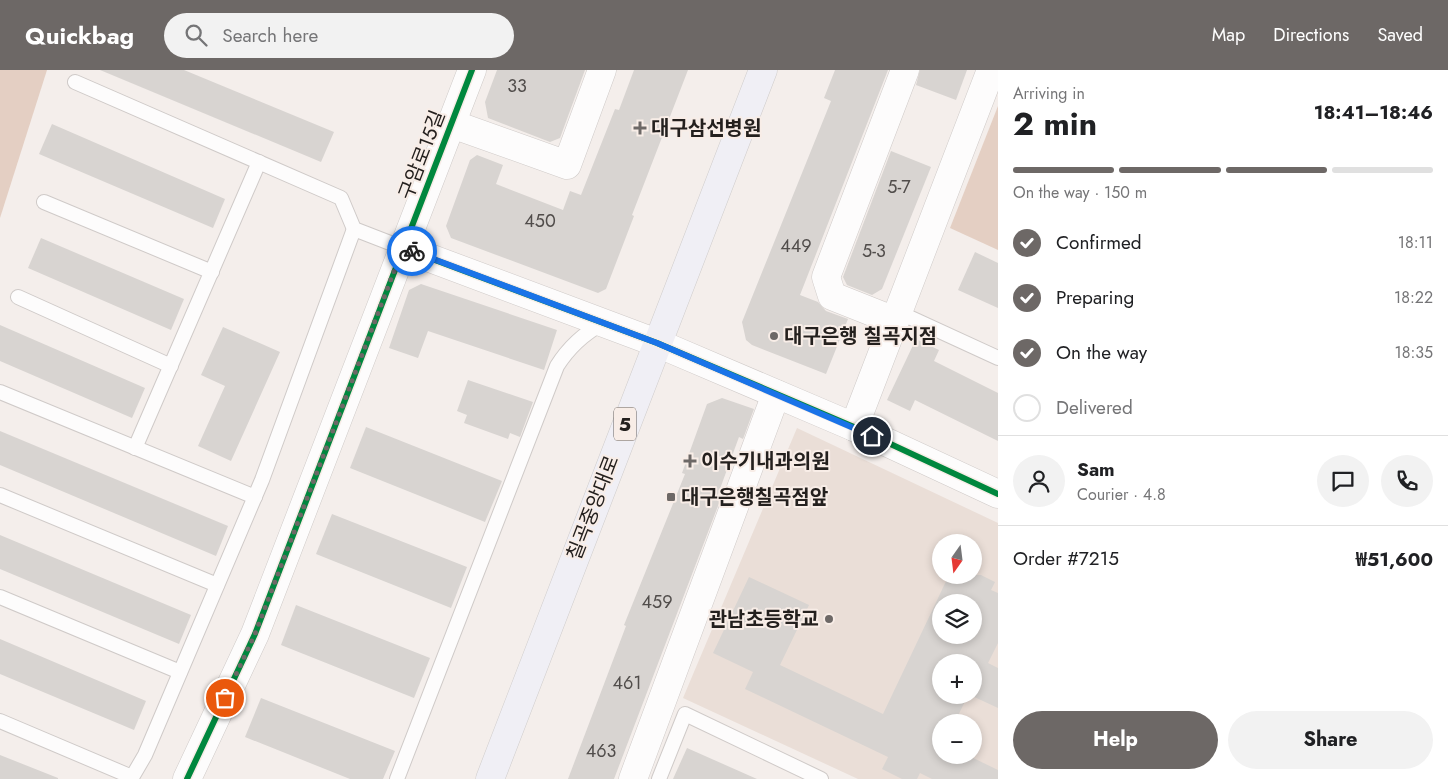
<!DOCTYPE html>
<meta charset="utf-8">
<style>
:root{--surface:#fff;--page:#f2f2f2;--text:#202124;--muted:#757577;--line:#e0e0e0;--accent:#6d6866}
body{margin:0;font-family:Jost,"Noto Sans KR",sans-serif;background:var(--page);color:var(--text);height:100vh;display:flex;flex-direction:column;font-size:19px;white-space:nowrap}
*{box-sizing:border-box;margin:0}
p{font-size:16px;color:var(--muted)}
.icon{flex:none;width:28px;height:28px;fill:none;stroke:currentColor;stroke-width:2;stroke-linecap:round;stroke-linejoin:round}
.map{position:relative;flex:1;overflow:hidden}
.panel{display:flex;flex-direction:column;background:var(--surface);width:450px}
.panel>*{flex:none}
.needle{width:32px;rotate:194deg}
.tools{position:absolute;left:932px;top:464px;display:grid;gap:10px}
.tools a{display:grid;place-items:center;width:50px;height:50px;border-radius:50%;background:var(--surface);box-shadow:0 2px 8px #0003;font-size:25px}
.pin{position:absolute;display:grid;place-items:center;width:42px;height:42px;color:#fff;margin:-21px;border:2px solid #fff;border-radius:50%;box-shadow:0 1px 5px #0007}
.courier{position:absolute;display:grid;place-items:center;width:50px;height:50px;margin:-25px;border:4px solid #1a73e8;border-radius:50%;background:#fff;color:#222;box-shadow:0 1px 6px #0007}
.head em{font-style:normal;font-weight:700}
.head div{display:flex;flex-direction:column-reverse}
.head{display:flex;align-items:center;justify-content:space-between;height:85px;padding:0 15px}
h1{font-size:32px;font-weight:700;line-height:38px}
.bar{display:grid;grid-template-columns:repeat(4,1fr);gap:8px 5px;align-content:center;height:60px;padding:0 15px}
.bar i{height:6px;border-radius:4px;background:var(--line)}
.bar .current{background:var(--accent)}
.bar p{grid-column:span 4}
.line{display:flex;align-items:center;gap:12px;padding:0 15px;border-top:1px solid var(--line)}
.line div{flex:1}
.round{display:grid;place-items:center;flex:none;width:52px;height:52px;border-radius:26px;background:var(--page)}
ol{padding:0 15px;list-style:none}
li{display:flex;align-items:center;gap:15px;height:55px}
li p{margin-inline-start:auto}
li .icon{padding:5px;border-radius:50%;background:var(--accent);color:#fff;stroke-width:4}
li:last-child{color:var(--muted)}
li i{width:28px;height:28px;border:2px solid var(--line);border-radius:50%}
.button{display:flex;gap:10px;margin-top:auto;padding:10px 15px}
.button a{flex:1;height:58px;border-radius:30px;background:var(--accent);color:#fff;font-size:20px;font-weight:700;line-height:58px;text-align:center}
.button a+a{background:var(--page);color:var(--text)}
header{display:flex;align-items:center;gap:30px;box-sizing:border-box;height:70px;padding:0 25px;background:var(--accent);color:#fff}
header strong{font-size:24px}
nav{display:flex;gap:28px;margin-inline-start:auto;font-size:18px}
.search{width:350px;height:45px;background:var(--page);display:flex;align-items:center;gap:12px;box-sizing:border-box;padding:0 18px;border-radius:28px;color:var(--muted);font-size:19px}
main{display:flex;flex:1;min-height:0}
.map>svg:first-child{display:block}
.built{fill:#eaded7;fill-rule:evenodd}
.green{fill:#e4cfc3}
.building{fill:#d8d4d1;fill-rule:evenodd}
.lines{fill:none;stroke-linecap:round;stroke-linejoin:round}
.service-casing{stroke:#cfcac8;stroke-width:16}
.minor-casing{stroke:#cfcac8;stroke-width:29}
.primary-casing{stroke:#cfcccb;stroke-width:29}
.service{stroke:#fdfcfc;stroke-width:14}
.minor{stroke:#fdfcfc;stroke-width:28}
.primary{stroke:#f0eff5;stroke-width:28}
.cycleway-casing{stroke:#f8ede7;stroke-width:9}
.cycleway{stroke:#00873e;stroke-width:6}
.done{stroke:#6d6866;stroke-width:5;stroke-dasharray:0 9}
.route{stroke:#1a73e8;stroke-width:6}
.poi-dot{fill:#6d6866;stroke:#f8ede7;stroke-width:2}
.labels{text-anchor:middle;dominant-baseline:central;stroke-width:4;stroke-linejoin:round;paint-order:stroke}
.number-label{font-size:18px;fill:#514d4b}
.shield{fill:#f8ede7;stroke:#645e5a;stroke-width:1}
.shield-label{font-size:19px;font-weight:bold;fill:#24201e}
.poi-label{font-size:20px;font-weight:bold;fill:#24201e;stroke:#f8ede7;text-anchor:start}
.street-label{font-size:20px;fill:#24201e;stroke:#f8ede7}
</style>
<header>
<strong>Quickbag</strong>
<div class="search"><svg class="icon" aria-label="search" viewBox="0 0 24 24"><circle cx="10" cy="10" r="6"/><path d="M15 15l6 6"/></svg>Search here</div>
<nav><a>Map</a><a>Directions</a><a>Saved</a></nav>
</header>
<main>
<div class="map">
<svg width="998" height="709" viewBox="0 0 998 709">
<rect width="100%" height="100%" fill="#f4eeeb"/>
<!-- built -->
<path class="built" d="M797,358L998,453V709H858L683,628ZM941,472H974V505H941ZM941,532H974V565H941ZM941,592H974V625H941ZM941,652H974V685H941Z"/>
<!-- green -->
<g class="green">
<path d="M0,0H47L0,148Z"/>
<path d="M998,36V180L950,158Z"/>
</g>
<!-- building -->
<g class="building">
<path d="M100,0H184L334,62L321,92Z"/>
<path d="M497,0H585L560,68L550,72L488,48L485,32Z"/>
<path d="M634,0H688L632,145L634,146L606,219L598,223L451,168L446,156L470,90L477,85L503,95L496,114L563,140L570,121L581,125L615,39L619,40Z"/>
<path d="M835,0H888L800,225L818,232L826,241L848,249L826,304L752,275L746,270L742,252L831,31L824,28Z"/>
<path d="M920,0H967L956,30L916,15Z"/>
<path d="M52,54L225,129L213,158L39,84Z"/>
<path d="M891,81L931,97L882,219L872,225L847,215L843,207Z"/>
<path d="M41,168L184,229L171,260L28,198Z"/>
<path d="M975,182L998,193V238L958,220Z"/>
<path d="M421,214L557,260L544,300L428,261L418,288L389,278L409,220Z"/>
<path d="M0,255L145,318L132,348L0,291Z"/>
<path d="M223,257L280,282L231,391L198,376L225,316L201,305Z"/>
<path d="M916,269L939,280L934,291L998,323V371L915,330L910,341L887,330Z"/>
<path d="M468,310L533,332L520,367L510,363L508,369L464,353L467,345L457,341Z"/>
<path d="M722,328L754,339L743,369L739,367L717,427L721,428L614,709H568L626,556L624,555L685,404L682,403L707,334Z"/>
<path d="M366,357L502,411L485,452L350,398Z"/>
<path d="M0,361L228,456L216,486L0,395Z"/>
<path d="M332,444L467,497L451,538L316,484Z"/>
<path d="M0,465L191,545L179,574L0,499Z"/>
<path d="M949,505H981L995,512L991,520L998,523V573L988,593L998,598V638L970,625H974V592H941V625H968L955,652H941L940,685H967L998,700V709H932L920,703L917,709H902L882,699L888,687L745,619L753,602L713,583L749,507L809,535L780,595L883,644ZM941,532H974V565H941Z"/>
<path d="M296,535L430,588L414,628L281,575Z"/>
<path d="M0,569L146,631L134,660L0,604Z"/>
<path d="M261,628L395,681L383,709H350L245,667Z"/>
<path d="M687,678L757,709H673Z"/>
<path d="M0,685L58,708V709H0Z"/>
</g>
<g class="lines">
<defs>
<g id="service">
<path d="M75,12L341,128L354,159L403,178"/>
<path d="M44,132L212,202"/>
<path d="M18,227L171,296"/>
<path d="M898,242L998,288"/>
<path d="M0,322L255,427"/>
<path d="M135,378L259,92"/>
<path d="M0,425L217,515"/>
<path d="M0,527L180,602"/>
<path d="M0,651L132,707"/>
<path d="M131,709L145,685L262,410L354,159"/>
<path d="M397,709L557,296C569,277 583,264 603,253"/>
<path d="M659,709L685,644L821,709"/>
</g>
<g id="minor">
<path d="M452,54L567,95L602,0"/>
<path d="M403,178L657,273L854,357L998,424"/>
<path d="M895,251L832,226L826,207L905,0"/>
<path d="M854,357L991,0"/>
<path d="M187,709L255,564L472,0"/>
<path d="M633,709L776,324"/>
</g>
<path id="primary" d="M490,709L763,0"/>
</defs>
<!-- service casing -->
<use href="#service" class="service-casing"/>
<!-- minor casing -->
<use href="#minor" class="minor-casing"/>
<!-- primary casing -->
<use href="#primary" class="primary-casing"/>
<!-- service -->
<use href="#service" class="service"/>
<!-- minor -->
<use href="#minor" class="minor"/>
<!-- primary -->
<use href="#primary" class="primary"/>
<defs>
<g id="cycleway">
<path d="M403,178L657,273L854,357L998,424"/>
<path d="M187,709L255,564L472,0"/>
</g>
</defs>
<!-- cycleway casing -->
<use href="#cycleway" class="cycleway-casing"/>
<!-- cycleway -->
<use href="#cycleway" class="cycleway"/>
</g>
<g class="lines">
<!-- done -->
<path class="done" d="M225,628L255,564L403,178L412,181"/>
<!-- route -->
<path class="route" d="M412,181L657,273L872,366"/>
</g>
<!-- markers -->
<g class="poi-dot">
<path d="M637.5 50.5h5v5h5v5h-5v5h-5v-5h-5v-5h5z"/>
<circle cx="774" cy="266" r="5"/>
<path d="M687.5 383.5h5v5h5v5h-5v5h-5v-5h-5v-5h5z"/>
<rect x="666" y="422" width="10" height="10" rx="2.5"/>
<circle cx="829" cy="549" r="5"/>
</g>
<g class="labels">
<!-- number labels -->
<g class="number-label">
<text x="517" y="16">33</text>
<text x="899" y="117">5-7</text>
<text x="540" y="151">450</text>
<text x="796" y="176">449</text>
<text x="874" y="181">5-3</text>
<text x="657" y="532">459</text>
<text x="627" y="613">461</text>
<text x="601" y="681">463</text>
</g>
<!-- shield labels -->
<rect class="shield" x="614" y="337.5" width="22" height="33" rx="4"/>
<g class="shield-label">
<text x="625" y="354">5</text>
</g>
<!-- poi labels -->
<g class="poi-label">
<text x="651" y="58">대구삼선병원</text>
<text x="784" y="266">대구은행 칠곡지점</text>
<text x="701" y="391">이수기내과의원</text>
<text x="681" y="427">대구은행칠곡점앞</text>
<text x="819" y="549" text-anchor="end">관남초등학교</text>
</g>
<!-- street labels -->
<g class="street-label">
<text transform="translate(422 85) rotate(-69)">구암로15길</text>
<text transform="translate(593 438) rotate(-69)">칠곡중앙대로</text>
</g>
</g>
</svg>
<div class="tools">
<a><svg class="needle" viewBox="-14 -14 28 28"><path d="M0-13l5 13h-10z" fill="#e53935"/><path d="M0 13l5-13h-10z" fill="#757577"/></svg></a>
<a><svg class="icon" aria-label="layers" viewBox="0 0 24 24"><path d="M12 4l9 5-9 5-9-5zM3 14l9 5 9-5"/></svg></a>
<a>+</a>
<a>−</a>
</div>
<div class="pin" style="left:225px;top:628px;background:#ea580c"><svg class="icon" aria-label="bag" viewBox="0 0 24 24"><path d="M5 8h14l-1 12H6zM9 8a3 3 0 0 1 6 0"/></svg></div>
<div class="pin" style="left:872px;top:366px;background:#1f2937"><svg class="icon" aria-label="home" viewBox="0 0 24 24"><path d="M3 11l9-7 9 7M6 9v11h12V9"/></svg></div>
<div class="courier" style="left:412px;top:181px"><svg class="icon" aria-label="bike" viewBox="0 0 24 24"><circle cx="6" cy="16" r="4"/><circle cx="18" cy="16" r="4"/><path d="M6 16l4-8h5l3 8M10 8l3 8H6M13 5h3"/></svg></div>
</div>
<section class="panel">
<div class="head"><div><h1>2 min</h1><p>Arriving in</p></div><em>18:41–18:46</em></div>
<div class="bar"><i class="current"></i><i class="current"></i><i class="current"></i><i></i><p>On the way · 150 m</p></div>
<ol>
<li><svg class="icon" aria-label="check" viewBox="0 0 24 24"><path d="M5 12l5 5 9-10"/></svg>Confirmed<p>18:11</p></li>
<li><svg class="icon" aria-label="check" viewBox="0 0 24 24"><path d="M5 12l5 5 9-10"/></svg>Preparing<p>18:22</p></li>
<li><svg class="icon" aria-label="check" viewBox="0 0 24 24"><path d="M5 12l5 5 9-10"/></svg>On the way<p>18:35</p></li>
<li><i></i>Delivered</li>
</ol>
<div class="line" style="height:90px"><a class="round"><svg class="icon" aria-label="person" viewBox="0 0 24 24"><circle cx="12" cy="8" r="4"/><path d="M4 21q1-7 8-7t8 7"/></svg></a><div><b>Sam</b><p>Courier · 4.8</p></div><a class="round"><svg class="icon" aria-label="chat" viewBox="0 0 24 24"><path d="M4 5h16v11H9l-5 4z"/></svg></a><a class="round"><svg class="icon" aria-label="phone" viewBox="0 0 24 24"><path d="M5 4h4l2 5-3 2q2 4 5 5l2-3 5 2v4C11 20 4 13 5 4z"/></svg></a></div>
<div class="line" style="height:65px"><div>Order #7215</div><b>₩51,600</b></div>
<div class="button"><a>Help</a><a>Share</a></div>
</section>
</main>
